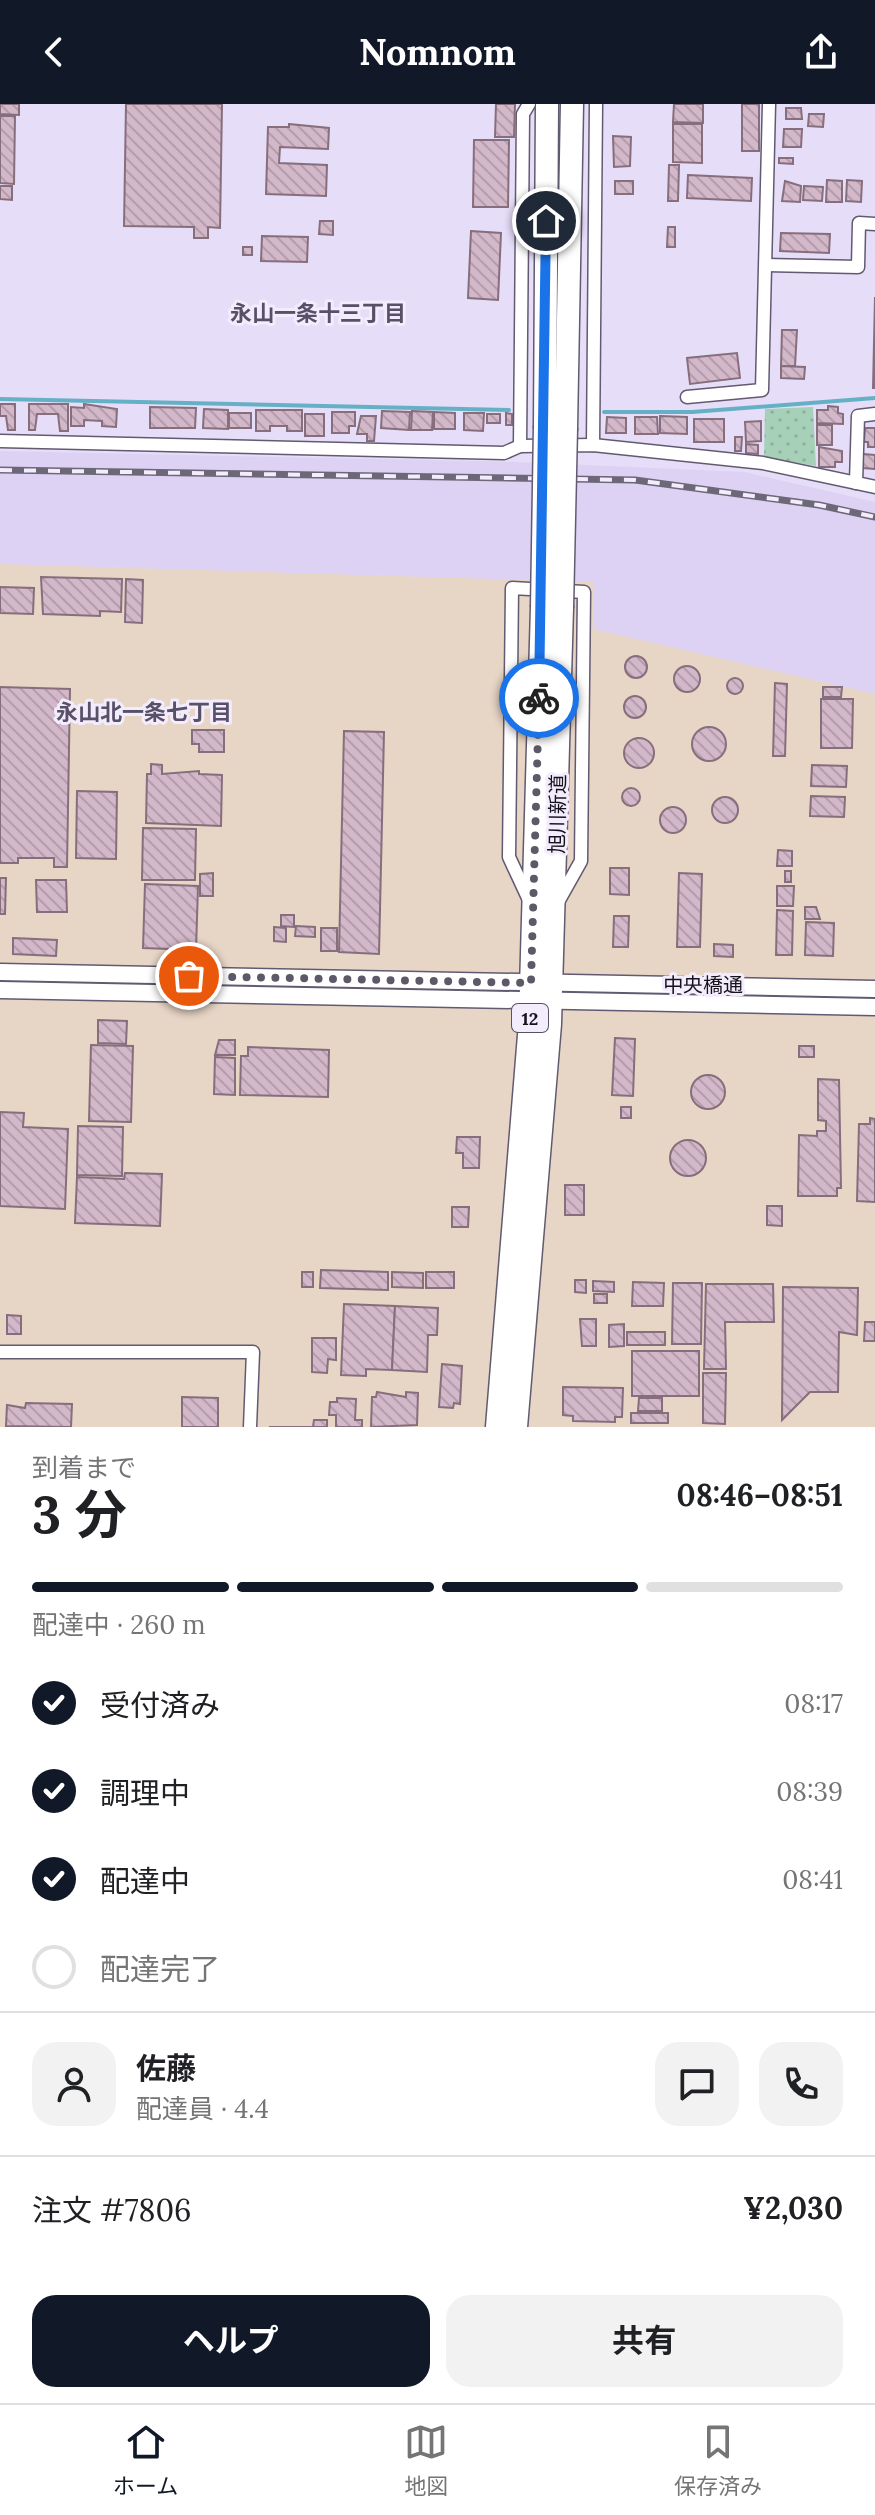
<!DOCTYPE html>
<html lang="ja">
<meta charset="utf-8">
<style>
:root{--surface:#fff;--page:#f2f2f2;--text:#202124;--muted:#757577;--line:#e0e0e0;--accent:#111827}
body{margin:0;font-family:Lora,"Noto Sans JP",serif;background:var(--page);color:var(--text);height:100vh;display:flex;flex-direction:column;font-size:30px;white-space:nowrap}
*{box-sizing:border-box;margin:0}
p{font-size:26px;color:var(--muted)}
.icon{flex:none;width:44px;height:44px;fill:none;stroke:currentColor;stroke-width:2;stroke-linecap:round;stroke-linejoin:round}
.map{position:relative;height:1323px;overflow:hidden}
.sheet{display:flex;flex-direction:column;background:var(--surface);flex:1}
.sheet>*{flex:none}
.pin{position:absolute;display:grid;place-items:center;width:68px;height:68px;color:#fff;margin:-34px;border:4px solid #fff;border-radius:50%;box-shadow:0 2px 8px #0007}
.courier{position:absolute;display:grid;place-items:center;width:80px;height:80px;margin:-40px;border:6px solid #1a73e8;border-radius:50%;background:#fff;color:#222;box-shadow:0 2px 10px #0007}
.head em{font-style:normal;font-weight:700}
.head div{display:flex;flex-direction:column-reverse}
.head{display:flex;align-items:center;justify-content:space-between;height:136px;padding:0 32px}
h1{font-size:52px;font-weight:700;line-height:60px}
.bar{display:grid;grid-template-columns:repeat(4,1fr);gap:12px 8px;align-content:center;height:96px;padding:0 32px}
.bar i{height:10px;border-radius:6px;background:var(--line)}
.bar .active{background:var(--accent)}
.bar p{grid-column:span 4}
.line{display:flex;align-items:center;gap:20px;padding:0 32px;border-top:2px solid var(--line)}
.line div{flex:1}
.round{display:grid;place-items:center;flex:none;width:84px;height:84px;border-radius:24px;background:var(--page)}
ol{padding:0 32px;list-style:none}
li{display:flex;align-items:center;gap:24px;height:88px}
li p{margin-inline-start:auto}
li .icon{padding:8px;border-radius:50%;background:var(--accent);color:#fff;stroke-width:4}
li:last-child{color:var(--muted)}
li i{width:44px;height:44px;border:4px solid var(--line);border-radius:50%}
.cta{display:flex;gap:16px;margin-top:auto;padding:16px 32px}
.cta a{flex:1;height:92px;border-radius:24px;background:var(--accent);color:#fff;font-size:32px;font-weight:700;line-height:92px;text-align:center}
.cta a+a{background:var(--page);color:var(--text)}
header{display:flex;justify-content:space-between;align-items:center;height:104px;padding:0 32px;background:var(--accent);color:#fff;font-size:36px;font-weight:700}
.menu{display:flex;justify-content:space-around;align-items:center;height:112px;border-top:2px solid var(--line);background:var(--surface);font-size:22px;color:var(--muted)}
.menu a{display:grid;justify-items:center;gap:4px}
.menu .active{color:var(--accent)}
.map>svg:first-child{display:block}
.built{fill:#ddd2f4}
.industrial{fill:#e7d5c5}
.park{fill:url(#park-dots)}
.lines{fill:none;stroke-linecap:round;stroke-linejoin:round}
.stream{stroke:#65b0c4;stroke-width:4}
.building{fill:url(#building-back-hatch);stroke:#876e7d;stroke-width:2}
.street-casing{stroke:#625a71;stroke-width:15}
.secondary-casing{stroke:#625a71;stroke-width:19}
.highway-casing{stroke:#625a71;stroke-width:25}
.street{stroke:#fff;stroke-width:12}
.secondary{stroke:#fff;stroke-width:16}
.highway{stroke:#fff;stroke-width:22}
.rail-casing{stroke:#6d6878;stroke-width:7}
.rail{stroke:#f2ecfd;stroke-width:4;stroke-dasharray:12;stroke-linecap:butt}
.highway-bridge-casing{stroke:#625a71;stroke-width:25;stroke-linecap:butt}
.highway-bridge{stroke:#fff;stroke-width:22}
.done{stroke:#5e5968;stroke-width:8;stroke-dasharray:0 14.4}
.route{stroke:#1a73e8;stroke-width:10}
.labels{text-anchor:middle;dominant-baseline:central;stroke-width:6;stroke-linejoin:round;paint-order:stroke}
.shield{fill:#f2ecfd;stroke:#57535f;stroke-width:2}
.shield-label{font-size:18px;font-weight:bold;fill:#15121b}
.street-label{font-size:20px;fill:#15121b;stroke:#f2ecfd}
.neighbourhood-label{font-size:22px;font-weight:bold;fill:#585067;stroke:#f2ecfd}
</style>
<header><svg class="icon" aria-label="back" viewBox="0 0 24 24"><path d="M15 5l-7 7 7 7"/></svg>Nomnom<svg class="icon" aria-label="share" viewBox="0 0 24 24"><path d="M12 15V3M7 8l5-5 5 5M5 13v7h14v-7"/></svg></header>
<div class="map">
<svg width="875" height="1323" viewBox="0 0 875 1323">
<defs>
<pattern id="park-dots" width="8" height="8" patternUnits="userSpaceOnUse" patternTransform="scale(2)"><rect width="8" height="8" fill="#a6d1b8"/><path d="M2 2h.1M6 6h.1" fill="none" stroke="#8eb29e" stroke-width="1.8" stroke-linecap="round"/></pattern>
<pattern id="building-back-hatch" width="6" height="6" patternUnits="userSpaceOnUse" patternTransform="scale(2)"><rect width="6" height="6" fill="#d3b8c9"/><path d="M-1 5l2 2M0 0l6 6M5-1l2 2" fill="none" stroke="#b49dac"/></pattern>
</defs>
<rect width="100%" height="100%" fill="#e6ddf8"/>
<!-- built -->
<path class="built" d="M0,347L516,358L745,368L875,398V590L592,525L593,478L0,460Z"/>
<!-- industrial -->
<path class="industrial" d="M0,460L594,478L593,525L875,590V1323H0Z"/>
<!-- park -->
<path class="park" d="M813,303L816,362L764,353L765,305Z"/>
<g class="lines">
<!-- stream -->
<g class="stream">
<path d="M0,295L509,306"/>
<path d="M604,308H692L875,294"/>
</g>
</g>
<!-- building -->
<g class="building">
<path d="M0,0H19V11L0,10Z"/>
<path d="M126,0H222L220,124L208,123V134H194V123L124,122Z"/>
<path d="M496,0H515L514,33H495Z"/>
<path d="M674,0H703V19L673,18Z"/>
<rect x="742" y="0" width="17" height="47"/>
<path d="M786,4H801L802,15H786Z"/>
<path d="M809,10H824L823,23L808,22Z"/>
<path d="M0,12H15L14,80L0,79Z"/>
<path d="M289,20L329,24L328,45L280,43L279,59L327,61L326,92L266,90L268,23H289Z"/>
<path d="M673,20H702V59L673,58Z"/>
<path d="M784,25H802L801,43H783Z"/>
<path d="M613,32L631,33L630,62L614,63Z"/>
<path d="M474,36H509L508,103H473Z"/>
<path d="M779,54H793V60L779,59Z"/>
<path d="M669,61H679L678,97H668Z"/>
<path d="M688,71L752,74L751,97L687,94Z"/>
<path d="M827,76L842,77V98H826Z"/>
<path d="M847,76L862,77L861,98L846,97Z"/>
<rect x="615" y="77" width="18" height="13"/>
<path d="M785,77L801,82L800,98L782,97Z"/>
<path d="M0,82H12V96L0,95Z"/>
<path d="M804,82L823,83L822,97L803,96Z"/>
<path d="M320,117H333V131L319,130Z"/>
<path d="M668,123H675V143H667Z"/>
<path d="M471,127L501,129L498,196L468,194Z"/>
<path d="M781,129L830,130L829,149L780,147Z"/>
<path d="M262,132L308,133L307,158L261,157Z"/>
<rect x="243" y="143" width="9" height="8"/>
<path d="M875,193V284H873Z"/>
<path d="M782,226H797L795,262H781Z"/>
<path d="M737,249L740,274L690,280L687,254Z"/>
<path d="M781,262L805,263L804,275L781,274Z"/>
<path d="M0,300H15V326H8L6,312H0Z"/>
<path d="M29,300H68V327H60L58,310H37L35,326H29Z"/>
<path d="M84,300L117,305L116,323L102,322V317L84,316V322H71V303L84,304Z"/>
<path d="M828,302L838,303V309L843,310V320L817,319V306H828Z"/>
<path d="M150,303L196,304L195,324H150Z"/>
<path d="M204,305L228,306V325L203,324Z"/>
<path d="M256,306H302V327H287V322H270V327H256Z"/>
<path d="M382,307L410,308L409,326L381,324Z"/>
<path d="M412,307L433,308L432,326H411Z"/>
<path d="M332,308H355V322H349V329H332Z"/>
<path d="M434,308L455,309V325H434Z"/>
<rect x="229" y="309" width="22" height="15"/>
<path d="M464,309H484L483,327L464,326Z"/>
<path d="M506,309L512,310V321H506Z"/>
<rect x="305" y="310" width="19" height="22"/>
<rect x="487" y="310" width="13" height="9"/>
<path d="M361,312H376L374,337H367V330H357Z"/>
<path d="M660,312L687,313V330L660,329Z"/>
<path d="M607,313L626,314V329H606Z"/>
<path d="M635,313H657L658,330H635Z"/>
<rect x="694" y="315" width="30" height="23"/>
<path d="M761,317V337L746,338L745,318Z"/>
<rect x="817" y="321" width="15" height="20"/>
<path d="M865,324H875V343H868V338H864Z"/>
<path d="M735,333H742L741,347H735Z"/>
<path d="M746,340L758,341V350L746,349Z"/>
<path d="M819,343L842,347V358H835V363H819Z"/>
<path d="M863,350L875,351V365L863,364Z"/>
<path d="M41,473L122,475L121,508L100,507V512L43,510Z"/>
<path d="M126,475L143,476L142,519L125,518Z"/>
<path d="M0,483L34,484L33,510L0,509Z"/>
<circle cx="636" cy="563" r="11"/>
<circle cx="687" cy="575" r="13"/>
<circle cx="735" cy="582" r="8"/>
<path d="M775,579L787,580L785,652H773Z"/>
<path d="M0,583L70,585L67,763H54V754H18V759H0Z"/>
<path d="M823,583H842L841,593H823Z"/>
<circle cx="635" cy="603" r="11"/>
<path d="M821,595H853L852,644H821Z"/>
<circle cx="709" cy="640" r="17"/>
<path d="M192,626H224V648H199V640H192Z"/>
<path d="M344,627L384,628L379,850L339,848Z"/>
<circle cx="639" cy="649" r="15"/>
<path d="M151,660L162,661V670L199,667V670L222,671L221,722L146,719L147,670H151Z"/>
<path d="M812,661L847,662L846,683L811,682Z"/>
<circle cx="631" cy="693" r="9"/>
<path d="M77,687L117,688L116,755L76,754Z"/>
<path d="M811,692L845,693L844,713L810,712Z"/>
<circle cx="725" cy="706" r="13"/>
<circle cx="673" cy="716" r="13"/>
<path d="M143,724L196,725L195,776H142Z"/>
<path d="M778,746L792,747V762H777Z"/>
<path d="M610,764H629V791L610,790Z"/>
<rect x="785" y="767" width="6" height="11"/>
<path d="M213,769V792H200V770Z"/>
<path d="M679,769L702,770L700,843H677Z"/>
<path d="M0,774H6L5,810H0Z"/>
<path d="M36,776H66L67,808H37Z"/>
<path d="M145,780L198,782L196,846L143,844Z"/>
<path d="M777,782H794L793,802H777Z"/>
<path d="M805,803H816L820,815H805Z"/>
<path d="M777,806L793,807L792,851H776Z"/>
<path d="M281,811H294V823L281,822Z"/>
<path d="M614,812H629L628,843H613Z"/>
<path d="M806,818L834,819L833,852L805,851Z"/>
<path d="M296,822L315,823V833L295,832Z"/>
<path d="M274,823L286,824V838L274,837Z"/>
<rect x="321" y="824" width="16" height="23"/>
<path d="M13,834L57,836L56,852L13,850Z"/>
<path d="M714,840L733,841V853L714,852Z"/>
<path d="M98,916L127,917L126,940L98,939Z"/>
<path d="M615,934L635,935L633,992L612,991Z"/>
<path d="M219,936H235V951H215Z"/>
<path d="M91,941L133,942L131,1018L89,1017Z"/>
<rect x="799" y="942" width="15" height="11"/>
<path d="M248,943L329,946L328,993L240,991L241,952H248Z"/>
<path d="M215,953L235,954V991L214,990Z"/>
<circle cx="708" cy="988" r="17"/>
<path d="M818,975L839,976L841,1084H837V1092H798L799,1031L817,1032V1027H826V1017L818,1016Z"/>
<rect x="621" y="1003" width="10" height="11"/>
<path d="M0,1008L24,1009L23,1023L68,1025L65,1105L0,1102Z"/>
<path d="M870,1014L875,1015V1098L857,1097L859,1020H870Z"/>
<path d="M78,1022L123,1023L122,1072L77,1071Z"/>
<path d="M457,1033H480L479,1064H463V1049H456Z"/>
<circle cx="688" cy="1054" r="18"/>
<path d="M125,1069L162,1070L160,1122L75,1119L77,1073L124,1075Z"/>
<rect x="565" y="1081" width="19" height="30"/>
<path d="M767,1102H782V1122L767,1121Z"/>
<path d="M452,1103H469L468,1123H452Z"/>
<path d="M321,1166L388,1168V1186L320,1184Z"/>
<rect x="302" y="1168" width="11" height="15"/>
<path d="M392,1168L423,1169V1184L392,1183Z"/>
<rect x="426" y="1168" width="28" height="16"/>
<path d="M575,1176H586V1189L575,1188Z"/>
<path d="M593,1177L614,1178V1188L593,1187Z"/>
<path d="M633,1178L664,1179L663,1202H632Z"/>
<path d="M673,1179H702L701,1240H672Z"/>
<path d="M706,1180H773L774,1218H725L726,1265H704Z"/>
<path d="M783,1183L858,1184L857,1231L839,1228L838,1288H810L782,1316Z"/>
<rect x="594" y="1190" width="13" height="9"/>
<path d="M344,1200L395,1202L392,1266L366,1265V1272L341,1271Z"/>
<path d="M395,1202L438,1204L437,1231H428L427,1268L392,1266Z"/>
<path d="M7,1211L21,1212V1230H7Z"/>
<path d="M580,1215H596V1242H582Z"/>
<path d="M865,1218H875V1237H864Z"/>
<path d="M624,1220V1242L609,1243V1221Z"/>
<rect x="627" y="1228" width="38" height="13"/>
<path d="M312,1234H336V1256L328,1255L327,1269L312,1268Z"/>
<rect x="632" y="1247" width="67" height="45"/>
<path d="M442,1260L462,1262L460,1300L454,1299L453,1304L439,1303Z"/>
<path d="M703,1269H726L725,1320L703,1319Z"/>
<path d="M563,1283L623,1284L622,1313H615V1318L573,1317V1312L563,1311Z"/>
<path d="M377,1288L406,1293V1288L418,1289L417,1321L371,1323L372,1293H376Z"/>
<path d="M182,1293L218,1294V1323H182Z"/>
<path d="M337,1294L356,1295L355,1316H362V1323H336V1311H329L330,1298H337Z"/>
<path d="M639,1294H662V1307H638Z"/>
<path d="M26,1299L72,1300L71,1323L6,1322L7,1301L25,1304Z"/>
<rect x="631" y="1309" width="37" height="10"/>
<path d="M314,1316H327V1323H269H313Z"/>
</g>
<g class="lines">
<defs>
<g id="street">
<path d="M529,0L523,10L520,342L593,341L763,359L875,383"/>
<path d="M766,161L858,163L859,119L875,120"/>
<path d="M687,293L762,286L769,0"/>
<path d="M0,337L504,349L520,342"/>
<path d="M593,341L596,0"/>
<path d="M856,379L858,312L875,310"/>
<path d="M529,796L509,753L512,484L584,488L581,757L558,798"/>
<path d="M0,1248H253L250,1323"/>
</g>
<g id="secondary">
<path d="M0,868L875,885"/>
<path d="M0,886L875,903"/>
</g>
<g id="highway">
<path d="M545,322L547,0"/>
<path d="M566,324L572,0"/>
<path d="M497,1323L530,919L542,503"/>
<path d="M516,1323L550,920L562,504"/>
</g>
</defs>
<!-- street casing -->
<use href="#street" class="street-casing"/>
<!-- secondary casing -->
<use href="#secondary" class="secondary-casing"/>
<!-- highway casing -->
<use href="#highway" class="highway-casing"/>
<!-- street -->
<use href="#street" class="street"/>
<!-- secondary -->
<use href="#secondary" class="secondary"/>
<!-- highway -->
<use href="#highway" class="highway"/>
<defs>
<path id="rail" d="M0,366L635,376L819,401L875,413"/>
</defs>
<!-- rail casing -->
<use href="#rail" class="rail-casing"/>
<!-- rail -->
<use href="#rail" class="rail"/>
<defs>
<g id="highway-bridge">
<path d="M542,503L545,322"/>
<path d="M562,504L566,324"/>
</g>
</defs>
<!-- highway-bridge casing -->
<use href="#highway-bridge" class="highway-bridge-casing"/>
<!-- highway-bridge -->
<use href="#highway-bridge" class="highway-bridge"/>
</g>
<g class="lines">
<!-- done -->
<path class="done" d="M189,872L531,879L539,594"/>
<!-- route -->
<path class="route" d="M539,594L546,117"/>
</g>
<g class="labels">
<!-- shield labels -->
<rect class="shield" x="512" y="900" width="36" height="28" rx="6"/>
<g class="shield-label">
<text x="530" y="914">12</text>
</g>
<!-- street labels -->
<g class="street-label">
<text transform="translate(557 710) rotate(-89)">旭川新道</text>
<text x="703" y="880">中央橋通</text>
</g>
<!-- neighbourhood labels -->
<g class="neighbourhood-label">
<text x="318" y="209">永山一条十三丁目</text>
<text x="144" y="608">永山北一条七丁目</text>
</g>
</g>
</svg>
<div class="pin" style="left:189px;top:872px;background:#ea580c"><svg class="icon" aria-label="bag" viewBox="0 0 24 24"><path d="M5 8h14l-1 12H6zM9 8a3 3 0 0 1 6 0"/></svg></div>
<div class="pin" style="left:546px;top:117px;background:#1f2937"><svg class="icon" aria-label="home" viewBox="0 0 24 24"><path d="M3 11l9-7 9 7M6 9v11h12V9"/></svg></div>
<div class="courier" style="left:539px;top:594px"><svg class="icon" aria-label="bike" viewBox="0 0 24 24"><circle cx="6" cy="16" r="4"/><circle cx="18" cy="16" r="4"/><path d="M6 16l4-8h5l3 8M10 8l3 8H6M13 5h3"/></svg></div>
</div>
<section class="sheet">
<div class="head"><div><h1>3 分</h1><p>到着まで</p></div><em>08:46–08:51</em></div>
<div class="bar"><i class="active"></i><i class="active"></i><i class="active"></i><i></i><p>配達中 · 260 m</p></div>
<ol>
<li><svg class="icon" aria-label="check" viewBox="0 0 24 24"><path d="M5 12l5 5 9-10"/></svg>受付済み<p>08:17</p></li>
<li><svg class="icon" aria-label="check" viewBox="0 0 24 24"><path d="M5 12l5 5 9-10"/></svg>調理中<p>08:39</p></li>
<li><svg class="icon" aria-label="check" viewBox="0 0 24 24"><path d="M5 12l5 5 9-10"/></svg>配達中<p>08:41</p></li>
<li><i></i>配達完了</li>
</ol>
<div class="line" style="height:144px"><a class="round"><svg class="icon" aria-label="person" viewBox="0 0 24 24"><circle cx="12" cy="8" r="4"/><path d="M4 21q1-7 8-7t8 7"/></svg></a><div><b>佐藤</b><p>配達員 · 4.4</p></div><a class="round"><svg class="icon" aria-label="chat" viewBox="0 0 24 24"><path d="M4 5h16v11H9l-5 4z"/></svg></a><a class="round"><svg class="icon" aria-label="phone" viewBox="0 0 24 24"><path d="M5 4h4l2 5-3 2q2 4 5 5l2-3 5 2v4C11 20 4 13 5 4z"/></svg></a></div>
<div class="line" style="height:104px"><div>注文 #7806</div><b>¥2,030</b></div>
<div class="cta"><a>ヘルプ</a><a>共有</a></div>
</section>
<nav class="menu">
<a class="active"><svg class="icon" aria-label="home" viewBox="0 0 24 24"><path d="M3 11l9-7 9 7M6 9v11h12V9"/></svg>ホーム</a>
<a><svg class="icon" aria-label="map" viewBox="0 0 24 24"><path d="M3 6l6-2 6 2 6-2v14l-6 2-6-2-6 2zM9 4v14M15 6v14"/></svg>地図</a>
<a><svg class="icon" aria-label="saved" viewBox="0 0 24 24"><path d="M7 4h10v16l-5-4-5 4z"/></svg>保存済み</a>
</nav>
